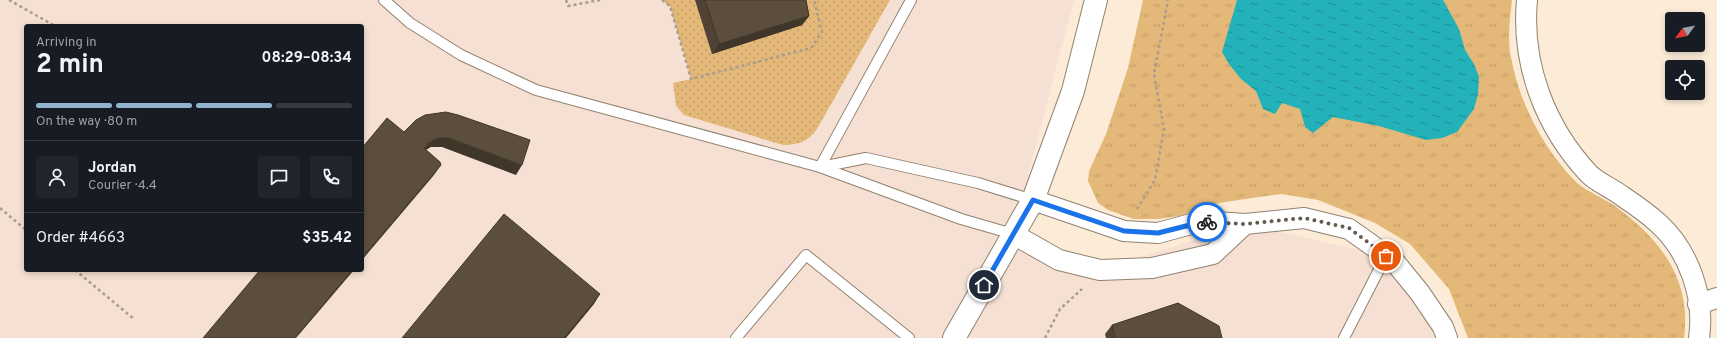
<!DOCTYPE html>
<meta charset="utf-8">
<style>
:root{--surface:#171b24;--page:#20242c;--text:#f1f3f6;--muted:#9ea1a6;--line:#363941;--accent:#91b4cd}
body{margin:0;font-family:Overpass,sans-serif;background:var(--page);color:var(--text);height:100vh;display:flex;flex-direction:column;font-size:15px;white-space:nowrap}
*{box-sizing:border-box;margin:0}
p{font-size:13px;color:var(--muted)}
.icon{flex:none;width:22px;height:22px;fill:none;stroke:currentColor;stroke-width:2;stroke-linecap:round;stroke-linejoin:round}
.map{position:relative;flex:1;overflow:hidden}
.sheet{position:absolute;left:24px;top:24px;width:340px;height:248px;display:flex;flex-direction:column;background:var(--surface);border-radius:4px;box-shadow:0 2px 6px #0003}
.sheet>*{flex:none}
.needle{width:26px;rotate:238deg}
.buttons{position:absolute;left:1665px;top:12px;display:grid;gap:8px}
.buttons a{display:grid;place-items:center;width:40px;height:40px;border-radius:4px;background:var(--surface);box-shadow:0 2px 6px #0003;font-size:20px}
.pin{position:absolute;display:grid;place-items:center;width:34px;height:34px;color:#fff;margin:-17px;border:2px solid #fff;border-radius:50%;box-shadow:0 1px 4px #0007}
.courier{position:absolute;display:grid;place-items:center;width:40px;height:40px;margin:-20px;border:3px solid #1a73e8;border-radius:50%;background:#fff;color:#222;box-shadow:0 1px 5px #0007}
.overview em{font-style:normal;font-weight:700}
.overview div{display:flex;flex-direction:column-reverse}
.overview{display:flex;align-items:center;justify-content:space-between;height:68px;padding:0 12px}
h1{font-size:26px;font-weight:700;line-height:30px}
.bar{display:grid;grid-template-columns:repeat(4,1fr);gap:6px 4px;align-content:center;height:48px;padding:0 12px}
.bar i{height:5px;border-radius:3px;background:var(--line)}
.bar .current{background:var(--accent)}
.bar p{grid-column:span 4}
.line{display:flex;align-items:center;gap:10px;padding:0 12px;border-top:1px solid var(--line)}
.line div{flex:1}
.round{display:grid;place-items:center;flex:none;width:42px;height:42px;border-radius:4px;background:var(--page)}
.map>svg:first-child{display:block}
.commercial{fill:#f6e0d3;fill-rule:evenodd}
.grass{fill:url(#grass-dots)}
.park{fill:url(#park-tufts)}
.water{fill:url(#water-ripples)}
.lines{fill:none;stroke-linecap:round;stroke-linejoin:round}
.lane-casing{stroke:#90826f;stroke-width:12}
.street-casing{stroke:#90826f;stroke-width:22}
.secondary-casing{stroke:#90826f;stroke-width:24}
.path{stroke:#a99d8d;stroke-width:2.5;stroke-dasharray:3 3;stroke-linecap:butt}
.lane{stroke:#fff;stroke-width:10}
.street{stroke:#fff;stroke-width:20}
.secondary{stroke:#fff;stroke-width:22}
.wall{fill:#4e4334}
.shaded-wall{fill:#40372a}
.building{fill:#5b4e3c;stroke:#40372a}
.done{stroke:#655c50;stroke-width:4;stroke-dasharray:0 7.2}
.route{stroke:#1a73e8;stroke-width:5}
</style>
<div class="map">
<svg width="1717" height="338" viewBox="0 0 1717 338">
<defs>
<pattern id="grass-dots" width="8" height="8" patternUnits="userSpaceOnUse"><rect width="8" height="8" fill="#e4b879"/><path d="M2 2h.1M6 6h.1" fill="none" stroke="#c39d67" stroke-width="1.8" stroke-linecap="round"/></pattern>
<pattern id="park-tufts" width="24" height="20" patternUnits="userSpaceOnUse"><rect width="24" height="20" fill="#e4b879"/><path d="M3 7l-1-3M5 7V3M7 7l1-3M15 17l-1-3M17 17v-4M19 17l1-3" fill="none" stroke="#c39d67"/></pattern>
<pattern id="water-ripples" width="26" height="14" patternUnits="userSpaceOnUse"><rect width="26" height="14" fill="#23b1ba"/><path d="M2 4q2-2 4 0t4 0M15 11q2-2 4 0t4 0" fill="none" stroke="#1d8e95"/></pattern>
</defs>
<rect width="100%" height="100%" fill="#fcecd7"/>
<!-- commercial -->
<path class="commercial" d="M0,0H1074L1013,234L1100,270L1245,224L1386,256L1455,338H0ZM26,26H362V270H26Z"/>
<!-- grass -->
<path class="grass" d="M662,0H890L817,129C808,142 798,145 783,145L684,115L676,106L673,83L691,79L670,6Z"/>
<!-- park -->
<path class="park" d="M1143,0H1512C1510,19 1507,39 1511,57C1519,102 1543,148 1574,180C1585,191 1602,197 1615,206C1660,239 1692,279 1684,338H1468L1449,289L1410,244L1375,223L1318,200L1282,194L1259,197L1219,203L1179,216L1158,219H1134L1108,210L1098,203L1088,181L1089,171L1106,134L1128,68Z"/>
<!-- water -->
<path class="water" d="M1237,0H1443L1459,29L1465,50L1474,64L1479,77L1478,94L1474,109L1457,132L1442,138L1426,140L1379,126L1333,117L1313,133L1305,127L1300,109L1282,103L1275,114L1263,109L1256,91L1241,79L1229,64L1222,52Z"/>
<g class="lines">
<defs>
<g id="lane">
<path d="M384,0L410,23L461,55L536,90L820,167L961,219L1013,234"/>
<path d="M820,167L911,0"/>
<path d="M821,167L866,158L978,183L1033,200"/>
<path d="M736,338L806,255L909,338"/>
<path d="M1344,338L1386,256"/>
</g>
<g id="street">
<path d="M1527,0C1521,64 1545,127 1589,174C1598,183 1612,188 1622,196C1634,204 1647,213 1658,223C1689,251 1705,297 1699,338"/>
<path d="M1033,200L1124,231L1158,233L1202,221L1245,224L1304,218L1349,229L1394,261L1420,293L1443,327L1447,338"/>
<path d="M1013,234L1059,260L1100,270L1152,268L1213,254L1245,224"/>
<path d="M1698,304L1717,298"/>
</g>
<path id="secondary" d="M954,338L1033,200L1073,91L1096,0"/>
</defs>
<!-- lane casing -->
<use href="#lane" class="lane-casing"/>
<!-- street casing -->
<use href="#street" class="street-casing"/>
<!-- secondary casing -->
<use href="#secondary" class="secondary-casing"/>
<!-- path -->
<g class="path">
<path d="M9,0L55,26"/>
<path d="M566,0L568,6L600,0"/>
<path d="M662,0L670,6L691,79L811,48L822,32L814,0"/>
<path d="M0,208L26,230"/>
<path d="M1137,209L1155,180L1164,129L1154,74L1168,0"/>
<path d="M75,270L134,319"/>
<path d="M1045,338L1060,309L1082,289"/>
</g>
<!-- lane -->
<use href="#lane" class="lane"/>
<!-- street -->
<use href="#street" class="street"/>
<!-- secondary -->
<use href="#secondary" class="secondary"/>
</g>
<!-- wall -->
<g class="wall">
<path d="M695,0H806L809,16L802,25L712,54Z"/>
<path d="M1112,325L1222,338H1106L1105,334Z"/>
</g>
<!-- shaded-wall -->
<g class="shaded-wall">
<path d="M809,16L802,25L712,54L719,44Z"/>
<path d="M438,138H449L522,165L516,175L442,147H431L421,153L428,143Z"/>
<path d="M441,165L434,175L362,260V258Z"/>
<path d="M352,270H354L296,338H295Z"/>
<path d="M600,294L594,304L566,338H564Z"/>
</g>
<!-- building -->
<g class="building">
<path d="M705,0H806L809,16L719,44Z"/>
<path d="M446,112L458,115L530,140L522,165L449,138H438L428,143L424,148L440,162L441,165L362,258V148L387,118L404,132L416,120L425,115Z"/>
<path d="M504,214L600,294L564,338H402Z"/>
<path d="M260,270H352L295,338H203Z"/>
<path d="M1178,303L1219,326L1222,338H1115L1112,325Z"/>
</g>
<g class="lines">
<!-- done -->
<path class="done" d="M1207,222L1245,224L1304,218L1349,228L1386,256"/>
<!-- route -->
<path class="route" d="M984,285L1033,200L1124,231L1158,233L1202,222H1207"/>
</g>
</svg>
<div class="buttons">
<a><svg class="needle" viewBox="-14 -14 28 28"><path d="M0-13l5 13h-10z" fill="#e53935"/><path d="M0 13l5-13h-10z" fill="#9ea1a6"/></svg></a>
<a><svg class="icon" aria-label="locate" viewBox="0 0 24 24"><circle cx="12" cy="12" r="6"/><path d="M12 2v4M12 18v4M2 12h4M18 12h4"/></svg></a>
</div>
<div class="pin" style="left:1386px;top:256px;background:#ea580c"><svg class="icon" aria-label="bag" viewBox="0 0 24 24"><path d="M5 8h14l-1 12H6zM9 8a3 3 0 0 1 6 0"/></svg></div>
<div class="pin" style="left:984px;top:285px;background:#1f2937"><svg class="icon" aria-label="home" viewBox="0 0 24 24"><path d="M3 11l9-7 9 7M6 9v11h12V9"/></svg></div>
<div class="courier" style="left:1207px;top:222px"><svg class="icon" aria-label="bike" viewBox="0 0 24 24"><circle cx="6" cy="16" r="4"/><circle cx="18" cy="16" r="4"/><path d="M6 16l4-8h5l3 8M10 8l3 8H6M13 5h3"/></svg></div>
<section class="sheet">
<div class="overview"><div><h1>2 min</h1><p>Arriving in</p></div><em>08:29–08:34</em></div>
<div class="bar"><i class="current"></i><i class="current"></i><i class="current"></i><i></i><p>On the way · 80 m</p></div>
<div class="line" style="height:72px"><a class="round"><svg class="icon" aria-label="person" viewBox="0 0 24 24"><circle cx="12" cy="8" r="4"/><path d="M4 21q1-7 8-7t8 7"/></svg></a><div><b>Jordan</b><p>Courier · 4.4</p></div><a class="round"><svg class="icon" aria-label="chat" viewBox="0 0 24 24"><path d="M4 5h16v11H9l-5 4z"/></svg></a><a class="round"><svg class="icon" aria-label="phone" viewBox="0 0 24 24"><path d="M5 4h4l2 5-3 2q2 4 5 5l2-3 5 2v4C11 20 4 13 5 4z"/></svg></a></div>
<div class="line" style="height:52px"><div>Order #4663</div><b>$35.42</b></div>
</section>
</div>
